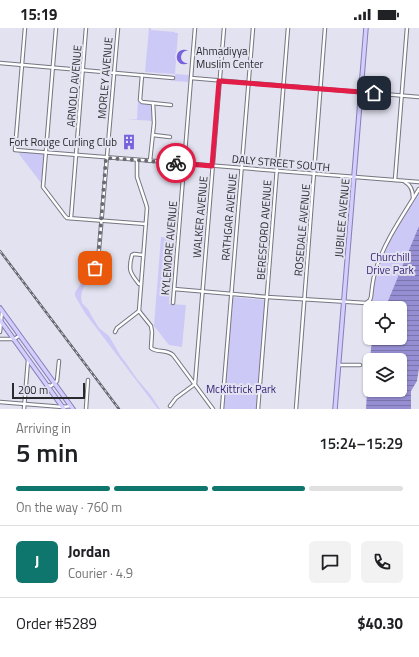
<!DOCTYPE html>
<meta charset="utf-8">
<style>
:root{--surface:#fff;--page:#f2f2f2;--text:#202124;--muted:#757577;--line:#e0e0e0;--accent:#0f766e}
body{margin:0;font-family:"Titillium Web",sans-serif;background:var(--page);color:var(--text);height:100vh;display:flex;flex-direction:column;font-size:15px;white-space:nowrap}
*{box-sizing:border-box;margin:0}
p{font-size:13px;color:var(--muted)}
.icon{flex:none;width:22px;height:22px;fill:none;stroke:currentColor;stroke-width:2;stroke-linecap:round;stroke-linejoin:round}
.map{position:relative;height:381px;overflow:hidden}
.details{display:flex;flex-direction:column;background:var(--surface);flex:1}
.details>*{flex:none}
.fabs{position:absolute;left:363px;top:273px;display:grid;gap:8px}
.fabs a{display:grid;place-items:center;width:44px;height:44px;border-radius:6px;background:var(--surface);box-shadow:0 1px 3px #0004;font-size:20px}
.scale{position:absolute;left:12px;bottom:10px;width:73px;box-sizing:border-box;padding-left:4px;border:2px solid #2a292e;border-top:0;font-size:11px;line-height:14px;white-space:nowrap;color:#2a292e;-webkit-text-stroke:3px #e3e2f0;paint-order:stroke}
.pin{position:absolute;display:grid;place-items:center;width:34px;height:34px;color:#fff;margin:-17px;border-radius:8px;box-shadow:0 2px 6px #0006}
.courier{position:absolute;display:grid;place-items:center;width:40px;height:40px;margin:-20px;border:3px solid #e11d48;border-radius:50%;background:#fff;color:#222;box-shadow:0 1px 5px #0007}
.headline em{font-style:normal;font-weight:600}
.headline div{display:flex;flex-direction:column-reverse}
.headline{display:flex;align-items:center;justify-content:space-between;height:68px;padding:0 16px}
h1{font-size:26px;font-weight:600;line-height:30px}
.bar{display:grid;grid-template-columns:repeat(4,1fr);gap:6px 4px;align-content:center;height:48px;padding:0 16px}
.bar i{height:5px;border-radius:3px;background:var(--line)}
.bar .on{background:var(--accent)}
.bar p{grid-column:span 4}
.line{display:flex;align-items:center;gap:10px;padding:0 16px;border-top:1px solid var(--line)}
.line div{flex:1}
.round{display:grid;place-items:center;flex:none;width:42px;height:42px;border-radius:6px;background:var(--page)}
.status{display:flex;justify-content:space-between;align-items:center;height:28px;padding:0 20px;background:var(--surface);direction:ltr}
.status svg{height:11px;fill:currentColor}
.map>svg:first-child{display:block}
.green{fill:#ccc9f6}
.water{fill:url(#water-rules)}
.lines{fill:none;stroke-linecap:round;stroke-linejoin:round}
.minor-casing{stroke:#757581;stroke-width:4.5}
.major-casing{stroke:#857fb5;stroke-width:5.5}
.minor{stroke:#fff;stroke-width:2.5}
.major{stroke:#d3cefe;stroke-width:3.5}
.rail-casing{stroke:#66656d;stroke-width:2.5}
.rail{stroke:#e3e2f0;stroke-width:1;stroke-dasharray:3;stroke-linecap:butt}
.done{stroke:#6b6a72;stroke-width:4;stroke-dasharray:0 7.2}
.route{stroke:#e11d48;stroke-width:5}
.labels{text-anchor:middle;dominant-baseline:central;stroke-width:4;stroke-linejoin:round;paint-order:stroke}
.poi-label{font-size:11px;fill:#2a292e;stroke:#e3e2f0;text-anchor:start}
.street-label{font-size:11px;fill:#2a292e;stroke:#e3e2f0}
.park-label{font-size:11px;fill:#3a2878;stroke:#e3e2f0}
</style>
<div class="status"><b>15:19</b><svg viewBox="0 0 49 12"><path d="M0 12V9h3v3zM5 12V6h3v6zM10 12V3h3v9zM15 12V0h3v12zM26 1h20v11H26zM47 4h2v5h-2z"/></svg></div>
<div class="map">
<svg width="419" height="381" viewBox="0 0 419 381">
<defs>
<pattern id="water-rules" width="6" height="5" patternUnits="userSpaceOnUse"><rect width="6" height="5" fill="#958ed2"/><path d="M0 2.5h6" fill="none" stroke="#7a74ab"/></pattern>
</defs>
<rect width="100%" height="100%" fill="#e3e2f0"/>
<!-- green -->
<g class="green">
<path d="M149,0H151V2L175,4V5H178L175,46L189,47L188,54L174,53L175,46L145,44Z"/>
<path d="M138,72H139L142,76L151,77L152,93L126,91H137Z"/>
<path d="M20,124L42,126L44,127L41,155L19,126Z"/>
<path d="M419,161V198L387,275L367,274L370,272L375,245L386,217Z"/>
<path d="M161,209L174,210L169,276L186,277L182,319L169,317L154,298Z"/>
<path d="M82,249L85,250V257L82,263L81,269L82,275L88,281L91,287L99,300L109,308L120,327L126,335L137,351L150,366L160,381H158L85,285L75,268V264L80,257Z"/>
<path d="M232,269L265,272L257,381H223Z"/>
</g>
<!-- water -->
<path class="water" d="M419,198V340L417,353L411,363V381H366L367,363L365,359L367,345L370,340V362H400V332H371L372,331C369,325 372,316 373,310H400V280H385Z"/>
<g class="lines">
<defs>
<g id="minor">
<path d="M25,0L15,122L419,154"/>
<path d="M56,0L43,159L65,188L67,190L146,196"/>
<path d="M0,35L173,50"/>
<path d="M142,47L140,72L142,74L171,77"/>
<path d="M191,50L419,69"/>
<path d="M153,107L170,109"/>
<path d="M137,132V149L146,176L147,180L139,283"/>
<path d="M150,133L154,95L153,75"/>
<path d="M395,152L407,0"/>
<path d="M405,154C411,157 413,163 413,170"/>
<path d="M71,190L86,0"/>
<path d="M92,243L96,239L98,233L118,0"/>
<path d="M141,256H139C130,245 128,242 132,227L134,226L143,227"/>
<path d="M174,261L267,269L366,275L370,272L371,269C372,259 373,248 377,238C386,211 404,186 419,161"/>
<path d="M173,275L195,0"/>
<path d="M139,283L151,298L152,304L151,320C157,325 166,321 173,327L213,381"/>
<path d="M0,304L2,283"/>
<path d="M115,304L117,300L139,283"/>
<path d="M0,311H14L19,308"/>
<path d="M339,337H360"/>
<path d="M47,357L51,358L57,353L59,333"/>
<path d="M0,374L63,379L71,378"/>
<path d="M170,378L176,370L195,356L224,0"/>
<path d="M24,381L28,332"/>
<path d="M86,381L88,352"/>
<path d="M222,381L253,0"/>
<path d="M258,381L288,0"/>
<path d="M296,381L325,0"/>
</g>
<g id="major">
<path d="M0,280L73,381"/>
<path d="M0,292L64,381"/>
<path d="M335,381L366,0"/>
</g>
</defs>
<!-- minor casing -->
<use href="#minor" class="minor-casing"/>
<!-- major casing -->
<use href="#major" class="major-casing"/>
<!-- minor -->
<use href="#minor" class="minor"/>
<!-- major -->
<use href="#major" class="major"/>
<defs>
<path id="rail" d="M0,223L119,381"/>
</defs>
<!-- rail casing -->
<use href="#rail" class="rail-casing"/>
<!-- rail -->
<use href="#rail" class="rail"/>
</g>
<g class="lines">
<!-- done -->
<path class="done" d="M95,240L98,233L106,130L176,135"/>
<!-- route -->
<path class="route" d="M176,135L212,138L219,53L374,65"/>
</g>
<!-- icons -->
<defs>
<symbol id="mosque-bare" viewBox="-9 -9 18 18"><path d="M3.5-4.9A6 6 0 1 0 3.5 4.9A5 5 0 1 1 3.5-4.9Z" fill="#7760db" stroke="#e3e2f0" stroke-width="2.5" paint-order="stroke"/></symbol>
<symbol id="building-bare" viewBox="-9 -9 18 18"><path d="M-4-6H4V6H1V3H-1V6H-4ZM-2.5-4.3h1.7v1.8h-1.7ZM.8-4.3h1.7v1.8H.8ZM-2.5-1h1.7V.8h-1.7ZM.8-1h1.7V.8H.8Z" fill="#7760db" stroke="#e3e2f0" stroke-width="2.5" paint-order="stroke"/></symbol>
</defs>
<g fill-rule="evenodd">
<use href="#mosque-bare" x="173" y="18" width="22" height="22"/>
<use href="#building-bare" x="118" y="103" width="22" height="22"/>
</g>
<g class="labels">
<!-- poi labels -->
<g class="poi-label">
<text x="196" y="23">Ahmadiyya<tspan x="196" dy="13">Muslim Center</tspan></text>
<text x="117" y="114" text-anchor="end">Fort Rouge Curling Club</text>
</g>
<!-- street labels -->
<g class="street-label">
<text transform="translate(105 50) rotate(-85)">MORLEY AVENUE</text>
<text transform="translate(74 58) rotate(-85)">ARNOLD AVENUE</text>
<text transform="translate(281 135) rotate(5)">DALY STREET SOUTH</text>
<text transform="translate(200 189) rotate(-85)">WALKER AVENUE</text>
<text transform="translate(229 189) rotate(-85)">RATHGAR AVENUE</text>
<text transform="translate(342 190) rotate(-85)">JUBILEE AVENUE</text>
<text transform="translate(264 202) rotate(-86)">BERESFORD AVENUE</text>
<text transform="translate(302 202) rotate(-85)">ROSEDALE AVENUE</text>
<text transform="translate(169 220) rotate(-85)">KYLEMORE AVENUE</text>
</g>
<!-- park labels -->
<g class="park-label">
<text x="390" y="229">Churchill<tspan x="390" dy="13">Drive Park</tspan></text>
<text x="241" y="361">McKittrick Park</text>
</g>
</g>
</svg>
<div class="fabs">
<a><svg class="icon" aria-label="locate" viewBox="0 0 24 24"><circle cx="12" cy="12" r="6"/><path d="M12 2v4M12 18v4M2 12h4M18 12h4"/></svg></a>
<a><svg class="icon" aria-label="layers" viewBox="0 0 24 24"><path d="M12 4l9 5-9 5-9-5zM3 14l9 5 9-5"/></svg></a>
</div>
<div class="scale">200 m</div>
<div class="pin" style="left:95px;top:240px;background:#ea580c"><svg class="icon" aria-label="bag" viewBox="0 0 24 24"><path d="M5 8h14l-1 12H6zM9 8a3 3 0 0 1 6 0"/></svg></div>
<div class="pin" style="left:374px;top:65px;background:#1f2937"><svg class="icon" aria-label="home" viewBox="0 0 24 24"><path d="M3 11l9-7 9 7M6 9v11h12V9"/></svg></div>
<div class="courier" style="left:176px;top:135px"><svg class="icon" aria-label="bike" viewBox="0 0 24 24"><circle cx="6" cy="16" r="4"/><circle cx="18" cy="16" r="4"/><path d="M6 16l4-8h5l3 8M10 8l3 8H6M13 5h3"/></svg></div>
</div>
<section class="details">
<div class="headline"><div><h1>5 min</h1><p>Arriving in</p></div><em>15:24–15:29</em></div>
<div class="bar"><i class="on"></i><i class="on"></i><i class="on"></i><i></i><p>On the way · 760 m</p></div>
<div class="line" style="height:72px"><b class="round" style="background:var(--accent);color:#fff">J</b><div><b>Jordan</b><p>Courier · 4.9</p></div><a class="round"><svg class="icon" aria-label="chat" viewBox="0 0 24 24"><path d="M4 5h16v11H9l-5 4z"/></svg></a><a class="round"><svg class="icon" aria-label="phone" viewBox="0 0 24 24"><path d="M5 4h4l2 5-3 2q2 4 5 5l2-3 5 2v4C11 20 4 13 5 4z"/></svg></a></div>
<div class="line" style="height:52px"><div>Order #5289</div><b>$40.30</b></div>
</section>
